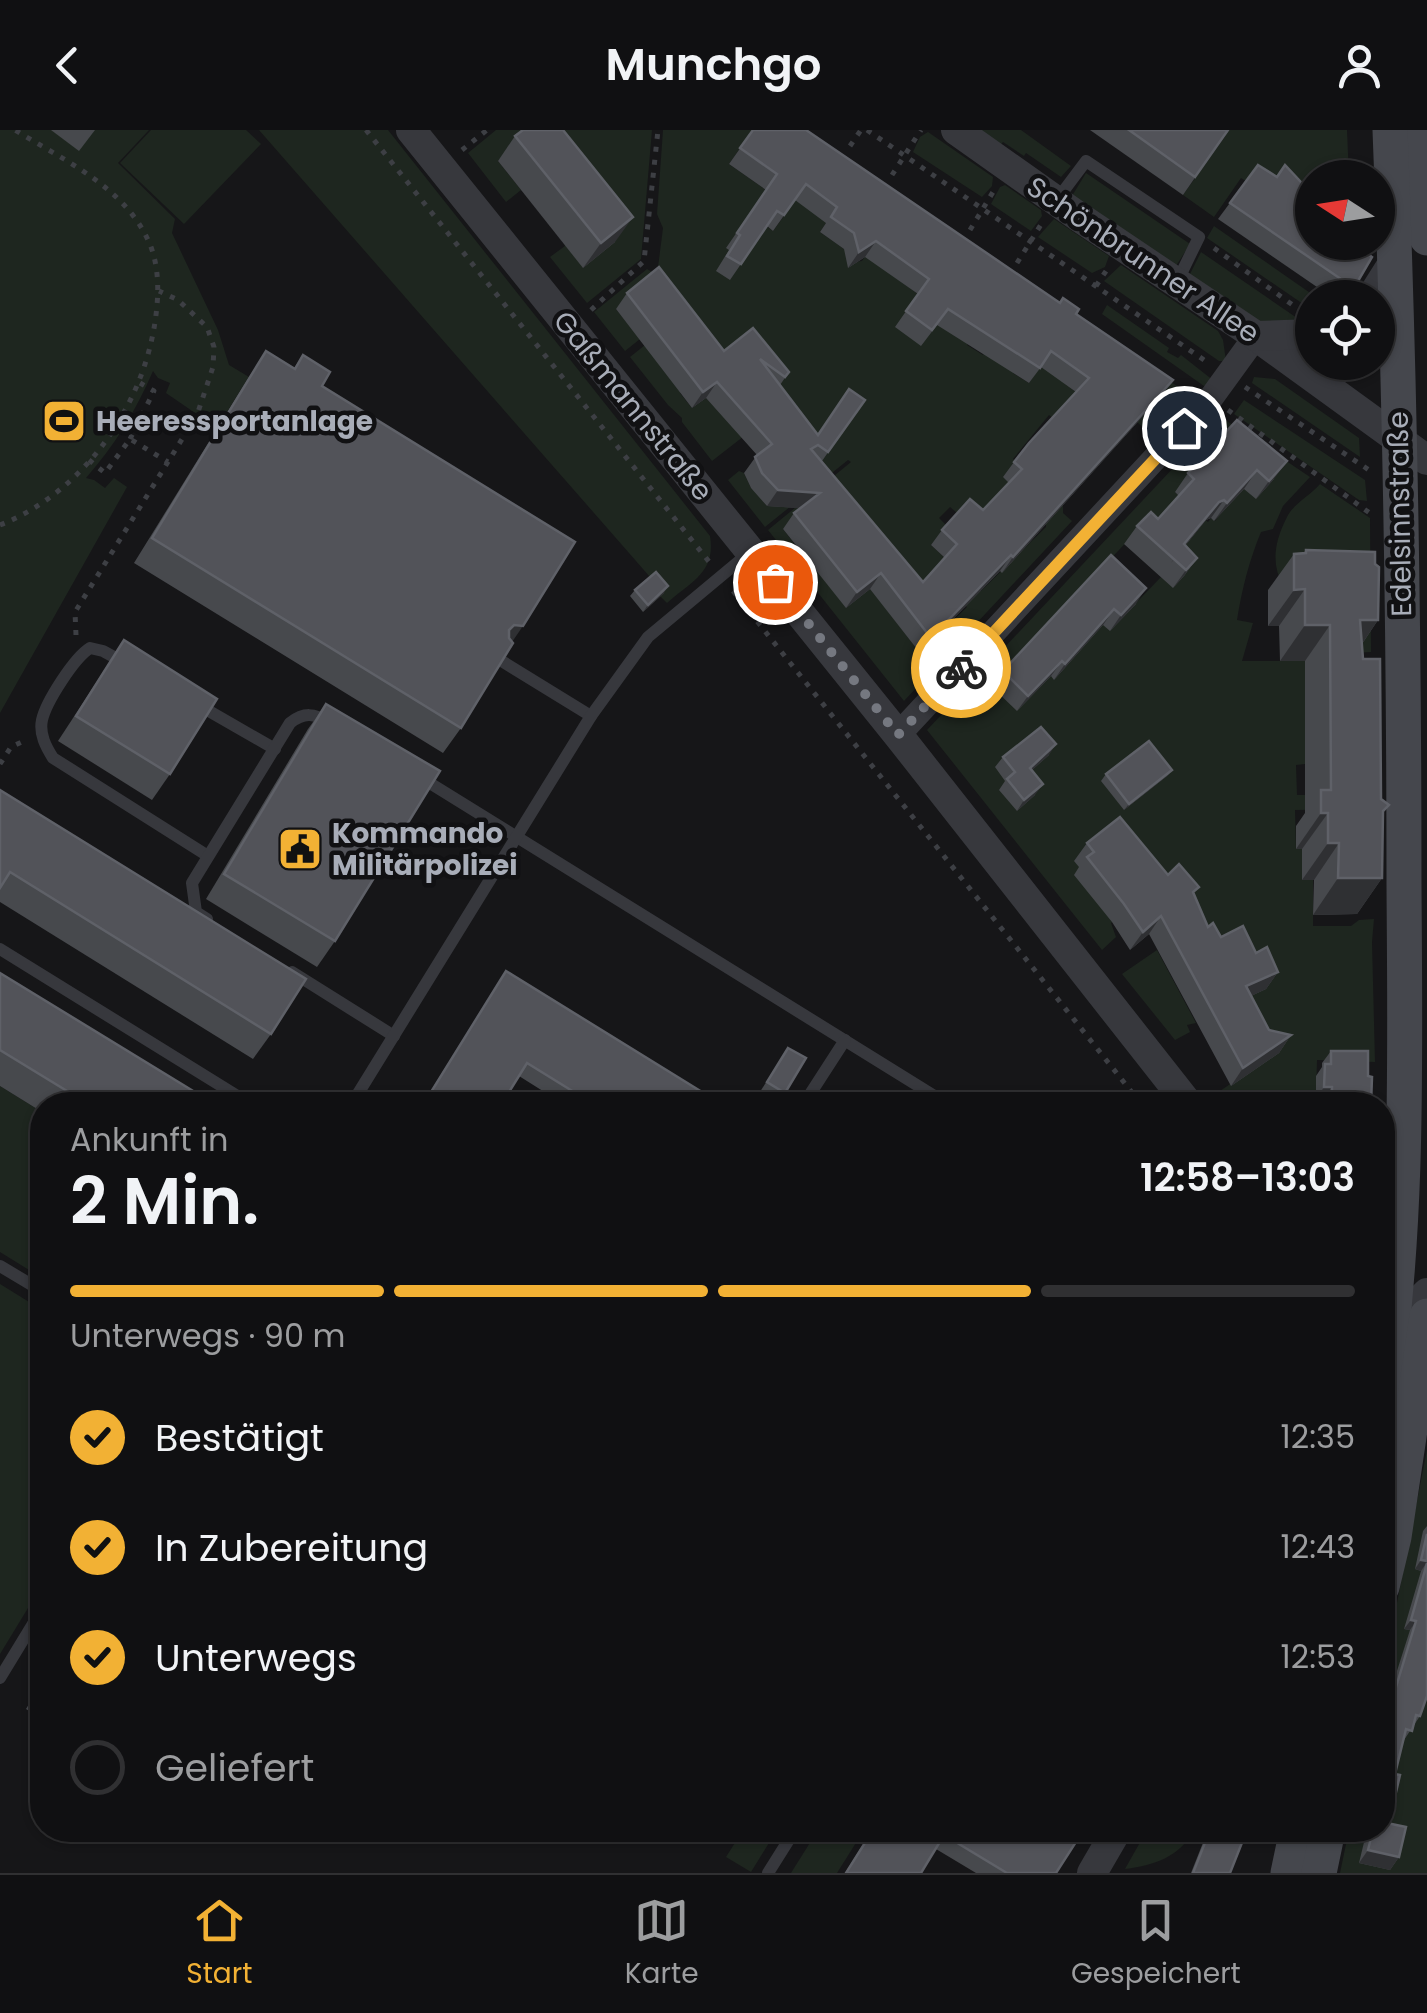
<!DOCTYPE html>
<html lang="de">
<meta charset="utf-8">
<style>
:root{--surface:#101012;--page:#19191b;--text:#f1f3f6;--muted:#9c9d9f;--line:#303032;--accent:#f2b134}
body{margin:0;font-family:Poppins,sans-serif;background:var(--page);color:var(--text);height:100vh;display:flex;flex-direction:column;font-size:38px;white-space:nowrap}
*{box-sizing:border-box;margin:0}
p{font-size:32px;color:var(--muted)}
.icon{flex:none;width:55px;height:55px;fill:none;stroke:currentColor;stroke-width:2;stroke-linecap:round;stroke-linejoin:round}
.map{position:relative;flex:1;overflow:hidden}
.drawer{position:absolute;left:30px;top:962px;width:1365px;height:750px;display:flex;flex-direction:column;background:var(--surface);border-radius:40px;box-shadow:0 2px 8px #0004,0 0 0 2px var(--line)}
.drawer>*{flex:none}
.needle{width:65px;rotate:282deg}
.tools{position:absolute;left:1295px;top:30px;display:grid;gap:20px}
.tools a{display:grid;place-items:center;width:100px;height:100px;border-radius:50%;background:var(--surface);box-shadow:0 2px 8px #0004,0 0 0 2px var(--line);font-size:50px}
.pin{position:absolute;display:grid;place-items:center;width:85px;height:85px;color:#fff;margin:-42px;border:5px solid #fff;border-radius:50%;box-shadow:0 2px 10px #0007}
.courier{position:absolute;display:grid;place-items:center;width:100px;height:100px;margin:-50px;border:8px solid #f2b134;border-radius:50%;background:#fff;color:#222;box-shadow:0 2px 12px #0007}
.summary em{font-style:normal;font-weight:600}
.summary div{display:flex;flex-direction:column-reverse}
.summary{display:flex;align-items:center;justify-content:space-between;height:170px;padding:0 40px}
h1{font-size:65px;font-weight:600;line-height:75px}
.bar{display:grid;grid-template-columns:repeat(4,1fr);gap:15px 10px;align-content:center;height:120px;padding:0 40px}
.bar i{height:12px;border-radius:8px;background:var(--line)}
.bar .current{background:var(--accent)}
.bar p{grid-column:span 4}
ol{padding:0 40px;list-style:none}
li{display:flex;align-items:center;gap:30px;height:110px}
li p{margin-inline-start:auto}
li .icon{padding:10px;border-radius:50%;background:var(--accent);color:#111;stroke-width:4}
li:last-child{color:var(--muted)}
li i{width:55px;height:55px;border:5px solid var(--line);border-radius:50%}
header{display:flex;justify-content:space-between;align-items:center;height:130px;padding:0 40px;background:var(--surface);font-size:45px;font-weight:600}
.dock{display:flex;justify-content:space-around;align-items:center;height:140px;border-top:2px solid var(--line);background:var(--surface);font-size:28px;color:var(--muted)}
.dock a{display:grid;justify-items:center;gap:5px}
.dock .current{color:var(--accent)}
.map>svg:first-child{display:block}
.green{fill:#1e261f;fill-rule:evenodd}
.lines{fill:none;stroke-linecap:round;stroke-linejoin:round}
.path{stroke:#3d3f44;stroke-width:5;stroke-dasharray:5 8;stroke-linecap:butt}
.service{stroke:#37383d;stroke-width:12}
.minor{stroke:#37383d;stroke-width:25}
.tertiary{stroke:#37383d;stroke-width:30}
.secondary{stroke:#45474d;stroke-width:35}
.wall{fill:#47494d}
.shaded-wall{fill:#2f3033}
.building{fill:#525359;stroke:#5f6168;stroke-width:2.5}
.done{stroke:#757880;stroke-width:10;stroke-dasharray:0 18}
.route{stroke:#f2b134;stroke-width:12}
.labels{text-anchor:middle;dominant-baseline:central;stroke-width:9;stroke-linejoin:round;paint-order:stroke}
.street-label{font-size:28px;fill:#a8adb8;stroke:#111113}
.poi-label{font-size:28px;font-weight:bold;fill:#a8adb8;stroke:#111113;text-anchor:start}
</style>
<header><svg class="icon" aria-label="back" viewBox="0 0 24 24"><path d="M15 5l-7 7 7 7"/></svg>Munchgo<svg class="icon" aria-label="person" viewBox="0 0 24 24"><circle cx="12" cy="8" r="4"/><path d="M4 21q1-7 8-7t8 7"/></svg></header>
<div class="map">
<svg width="1427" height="1743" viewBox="0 0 1427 1743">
<rect width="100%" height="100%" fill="#161618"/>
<!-- green -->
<g class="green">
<path d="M0,0H149L118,33L175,89L172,103L218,200L229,235L249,247L217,298L166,263L170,253L158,248L153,241C136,281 114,316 86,348L94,350L105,358L114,348L127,357L0,583Z"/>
<path d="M151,0H246L261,14L184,94L120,33Z"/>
<path d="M259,0H388L710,406C716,442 692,451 667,473L660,466L664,463Z"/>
<path d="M496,0H524L498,31L521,60L506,72L468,23Z"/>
<path d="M563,0H652L641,129L587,173L550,127L565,116L540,19Z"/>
<path d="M663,0H753L729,34L766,60L751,85L773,101L789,79L784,75L790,66L808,78L833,42L773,0H805L1190,265L1152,306L1137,292L1158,269L1156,261L1090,217L1064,253L1096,277L1070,302L1049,285L1013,329L1063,375V383L1072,391L904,571L768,400L851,332L848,330L765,397L728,350L739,341L744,343L751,358L761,365V369L767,376H774L810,347L801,335L811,326L780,278L712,331L682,292V288L668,275L630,227L645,215L669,246L700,221L649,153L616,179L640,209L625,221L594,182L647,139L657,145L663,98L657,84ZM852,55L893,83L862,131L854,132L846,127L847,121L820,102ZM919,100L948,119L918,164L889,143ZM975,138L1048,189L1052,184L1068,195L1029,253L1013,243L1016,237L988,218L983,225L967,215L972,207L941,185ZM741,214L769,246L758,257L770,273L737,300L706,268L692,278L680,263ZM1009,357L1046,393V397L981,461L931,415L942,403L951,400L939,388L950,377L976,399L986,387L983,384ZM827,364L891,442L846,477L825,451L827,449L806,423L803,425L783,399ZM934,444L967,477L920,523L887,480L899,465L908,472Z"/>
<path d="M976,0H1021L1071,36L1061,47L1026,23L1024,26L1003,12L999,17Z"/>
<path d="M1225,0H1347L1349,47L1312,48V112L1317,118L1265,63L1241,48L1214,87L1183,65L1226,5Z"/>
<path d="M928,2L993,47L992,56L982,67L913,22L920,7Z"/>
<path d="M1086,43L1190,114L1176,136L1072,66Z"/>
<path d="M1005,55L1041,80L1042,86L1031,101L991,74L1000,57Z"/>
<path d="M1054,89L1109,126L1105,137L1092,143L1038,107Z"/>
<path d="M1214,96L1316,167L1312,168V176H1306L1207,108Z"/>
<path d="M1201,122L1297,188L1298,199L1268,197L1189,146Z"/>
<path d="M1121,135L1218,201L1223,210L1226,231H1219L1104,151Z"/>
<path d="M1107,175L1169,218L1167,222L1178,228L1181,225L1214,251L1204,256L1102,184Z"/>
<path d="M1254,247L1275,249L1359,308L1360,327L1252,253Z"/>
<path d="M1244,270L1365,350L1367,371L1359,370L1234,284Z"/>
<path d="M1221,287L1310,347L1283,376L1273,399L1261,402C1249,431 1242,459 1237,490L1253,493L1242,531H1319L1305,634L1296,635L1297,665H1360L1373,679L1295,680L1296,719H1307L1313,750V796H1351L1359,790L1374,789L1372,812L1375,932L1317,930L1316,969L1323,970V975H1227L1217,963L1267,929L1200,802L1121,784L1111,793L1116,807L1102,820L927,600ZM1274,349L1241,356L1215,391L1211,388L1208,392L1175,362ZM1137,401L1166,451L1161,447L1110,500L1100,440Z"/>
<path d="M1320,354L1370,388L1371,522L1353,523C1307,481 1251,456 1287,387C1294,373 1310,366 1320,354Z"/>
<path d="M1157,820L1196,893L1187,895L1190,902L1175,910L1122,844Z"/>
<path d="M0,956L42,982V1148L0,1122Z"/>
<path d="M0,1154L42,1180V1455L0,1524Z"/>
<path d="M1427,1320V1743H1340L1349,1700H1382L1383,1544Z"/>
<path d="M743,1700H777L751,1742L726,1727Z"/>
<path d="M818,1700H864L837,1743H791Z"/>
<path d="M1147,1700H1195C1178,1727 1156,1735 1125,1739Z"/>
</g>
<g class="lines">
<!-- path -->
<g class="path">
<path d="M366,0L710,433"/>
<path d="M867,0L1207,232"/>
<path d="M850,16L861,0"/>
<path d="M462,20L487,0"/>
<path d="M892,45L921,0"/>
<path d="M970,100L996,57"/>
<path d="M1214,118L1294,176"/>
<path d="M1017,133L1042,93"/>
<path d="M1096,156L1108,138"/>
<path d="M591,180L644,131L658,0"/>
<path d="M1245,257L1369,340"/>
<path d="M1228,280L1371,384"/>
<path d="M130,309L154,261L140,253"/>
<path d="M89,330L105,343L130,309L168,332"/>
<path d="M0,395C82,363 142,279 155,192C159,166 160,135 148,110C123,56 63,30 15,0"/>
<path d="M733,461L1142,975"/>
<path d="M76,505L75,482L197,285L213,237L214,217L207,197L178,170L159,161"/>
<path d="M0,634L11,617L26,610"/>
</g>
<!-- service -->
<g class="service">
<path d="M1056,71L1086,31L1199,107L1177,152"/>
<path d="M500,530L591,586"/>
<path d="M125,533L103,521L90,518C74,528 46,572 42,590C39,604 46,617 53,628L208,726"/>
<path d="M195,573L275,619"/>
<path d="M420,647L949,975"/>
<path d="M207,789L196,782L192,753L290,593C304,582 314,583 330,593"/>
<path d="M0,819L252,975"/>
<path d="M292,842L394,906"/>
<path d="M351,975L591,586L648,507L750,422"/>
<path d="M803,975L845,910"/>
<path d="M0,1136L42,1161"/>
<path d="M0,1548L42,1479"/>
<path d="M768,1743L795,1700"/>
</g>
<!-- minor -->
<path class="minor" d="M898,605L1211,268L1256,206"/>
<!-- tertiary -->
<g class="tertiary">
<path d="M411,0L898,605L1189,975"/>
<path d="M956,0L1079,87L1256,206L1427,330"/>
<path d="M1371,168L1395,130"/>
<path d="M1256,206L1312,204"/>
<path d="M1385,1186L1409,1181L1427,1163"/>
<path d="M1092,1743L1117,1700"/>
</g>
<!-- secondary -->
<g class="secondary">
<path d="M1422,0L1427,108"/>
<path d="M1382,1274C1409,1103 1405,927 1404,754C1404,503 1400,251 1390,0"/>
<path d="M1382,1457L1394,1407L1427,1186"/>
<path d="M1288,1743L1297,1700"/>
<path d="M1319,1743L1328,1700"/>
</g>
</g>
<!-- wall -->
<g class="wall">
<path d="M51,0H95L79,21Z"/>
<path d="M753,0L1076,184L1173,250L1162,265L1002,443L1000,441L920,523L870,459L846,478L783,399L794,383L800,378L767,376L751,358L744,343L757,325L706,268L692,278L616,179L627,163L724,221L753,198L789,242L780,255L818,305L865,270L822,331L923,452L945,428L931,415L942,400L983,380L1009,353L1003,347L1014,332L1076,262L1041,237L1029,253L937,195L921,216L895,197L918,164L865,127L848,138L844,119L820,102L826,93L795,70L773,101L767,96L730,150L716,141L729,120L726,118L766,60L729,34Z"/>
<path d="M1090,0H1228L1183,65Z"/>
<path d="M515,6L615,112L583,138L498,31Z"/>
<path d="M1258,35L1310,78L1354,158L1348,168H1333L1218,89Z"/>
<path d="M266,221L294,238L303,225L322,256L512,512L461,598L443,623L134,433L249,247Z"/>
<path d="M1237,290L1274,349L1256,369L1244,359L1214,391L1211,388L1206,390L1185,416L1197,428L1184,446L1173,458L1124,414L1137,396L1158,389L1179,366L1175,362L1188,343Z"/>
<path d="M1306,420L1378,490L1362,514L1381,669L1389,675L1383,683L1382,748L1357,784L1313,785L1314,750H1302V719H1296V696L1305,683V531H1280L1279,496H1268V460L1294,424L1303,423Z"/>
<path d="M1111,425L1136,474L1110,501L1103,495L1054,550L1051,546L1017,581L992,557L1003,541Z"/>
<path d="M635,460L664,463L643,482L630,466Z"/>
<path d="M124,510L170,644L152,670L58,611Z"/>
<path d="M326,574L335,811L317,837L206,769L308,599Z"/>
<path d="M1049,625L1032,640L1035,665L1017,681L999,660L1005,651L995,637L1003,627Z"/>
<path d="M1172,640L1167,646L1124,680L1101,651L1106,644Z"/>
<path d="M0,660L271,904L253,929L0,772Z"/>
<path d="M1087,713L1168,745L1194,764L1208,797L1221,807L1256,823L1278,842L1266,859L1251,866L1269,900L1291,905L1279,923L1231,956L1149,804L1130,820L1112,792L1074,745L1079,737L1074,731Z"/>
<path d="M506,841L723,975H565L519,946L501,975H422Z"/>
<path d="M0,843L216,975H42V982L0,956Z"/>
<path d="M788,918L785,963L776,975H774L758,965Z"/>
<path d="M1331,921L1368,946L1371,975H1323V970H1316V946L1322,937V933Z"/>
<path d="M1427,1396V1566L1420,1586L1404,1610L1395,1644L1386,1693L1399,1727L1390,1740L1359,1733L1366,1704L1368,1700H1382V1596L1389,1566L1410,1500L1404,1499L1421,1441L1415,1439L1423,1401Z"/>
<path d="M42,1520V1589L26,1579L41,1554L28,1545Z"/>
<path d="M872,1700H1057L1056,1743H976L936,1719L921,1743H845Z"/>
<path d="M1208,1700H1247L1230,1743H1191Z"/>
</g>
<!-- shaded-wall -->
<g class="shaded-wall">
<path d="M633,87L615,112L583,138L601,113Z"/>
<path d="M876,111L865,127L848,138L859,122Z"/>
<path d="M1173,250L1162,265L1002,443L1013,427Z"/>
<path d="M717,252L706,268L692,278L703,262Z"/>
<path d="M1287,331L1274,349L1256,369L1269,351Z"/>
<path d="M1257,340L1244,359L1214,391L1227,373Z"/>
<path d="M778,360L820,363L809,379L767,376Z"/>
<path d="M1224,370L1211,388L1206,390L1171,433L1184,414L1219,372Z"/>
<path d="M1011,425L1000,441L920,523L931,508Z"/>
<path d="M1197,428L1184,446L1173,458L1186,440Z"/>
<path d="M881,443L870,459L846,478L857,462Z"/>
<path d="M668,456L664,463L643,482L648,475Z"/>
<path d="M1146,458L1136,474L1110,501L1121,485Z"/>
<path d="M1305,459L1279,496H1268L1294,460Z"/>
<path d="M1114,479L1103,495L1054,550L1065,534Z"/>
<path d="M1360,490H1378L1353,527Z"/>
<path d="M514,495L523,496L505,522L509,500Z"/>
<path d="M1305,495H1330L1305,531H1280Z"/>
<path d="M1062,531L1051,546L1017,581L1028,566Z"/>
<path d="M1056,614L1049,625L1022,649L1030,638Z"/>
<path d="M1172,640L1167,646L1124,680L1129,674Z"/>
<path d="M1043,654L1035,665L1017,681L1024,670Z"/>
<path d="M1321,683H1328L1302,719H1296Z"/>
<path d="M1328,713H1339L1314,750H1302Z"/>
<path d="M1338,748H1382L1357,784L1313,785Z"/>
<path d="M1161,786L1149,804L1130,820L1143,802Z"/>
<path d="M1278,842L1266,859L1234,874L1246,856Z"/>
<path d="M1291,905L1279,923L1231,956L1243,938Z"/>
<path d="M1324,957H1332L1323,970H1316Z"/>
<path d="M1421,1430L1427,1432L1421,1441L1415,1439Z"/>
<path d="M1411,1490L1416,1491L1410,1500L1404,1499Z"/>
<path d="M1368,1720L1399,1727L1390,1740L1359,1733Z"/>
</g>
<!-- building -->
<g class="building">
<path d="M523,0H563L633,87L601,113L515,6Z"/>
<path d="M753,0H806L1060,173L1063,168L1079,179L1076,184L1173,250L1013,427L1011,425L931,508L881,443L857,462L794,383L820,363L778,360L762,343L755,327L772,314L717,252L703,262L627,163L659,137L724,221L753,198L789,242L785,247L760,229L818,305L849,259L865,270L828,322L818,315L811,319L923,452L957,414L942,400L970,369L983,380L1022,339L1014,332L1029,313L1089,248L1051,221L1040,238L948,179L932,200L906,181L929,149L876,111L859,122L854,103L831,87L837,77L806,54L784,85L777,81L741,134L727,126L740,105L737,103L777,44L740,18Z"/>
<path d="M1129,0H1228L1195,47Z"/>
<path d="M1258,35L1277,47L1285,35L1312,64V72L1310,78L1312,80V112H1351L1372,127L1354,158L1230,73Z"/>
<path d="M266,221L295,239L303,225L330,242L322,256L575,412L523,496L514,495L509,500V508L513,513L461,598L152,408Z"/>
<path d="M1237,290L1287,331L1269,351L1257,340L1227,373L1224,370L1219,372L1184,414L1197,428L1186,440L1137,396L1151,382L1158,389L1194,349L1188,343Z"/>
<path d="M1306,420L1375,422V434L1379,437L1378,490H1360L1363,529H1380L1381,669L1389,675L1383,681L1382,748H1338L1339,713H1328V683H1321V660H1331L1330,495H1305V459L1294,460V424L1306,423Z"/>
<path d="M1111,425L1146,458L1121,485L1114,479L1065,534L1062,531L1028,566L1003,541Z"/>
<path d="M656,442L668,456L648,475L635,460Z"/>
<path d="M124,510L217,569L170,644L76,586Z"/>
<path d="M326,574L440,641L335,811L224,744Z"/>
<path d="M1041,597L1056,614L1030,638L1043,654L1024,670L1007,649L1015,642L1003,627Z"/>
<path d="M1149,611L1172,640L1129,674L1106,644Z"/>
<path d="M0,660L306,849L271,904L10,742L0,758Z"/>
<path d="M1120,687L1168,745L1179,734L1199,757L1193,762L1208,797L1213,793L1221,807L1243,796L1256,823L1267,817L1278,842L1246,856L1269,900L1291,905L1243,938L1161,786L1143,802L1124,774L1087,727L1094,722L1087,713Z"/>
<path d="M506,841L723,975H595L527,933L501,975H423Z"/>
<path d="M0,843L216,975H90L0,920Z"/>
<path d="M788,918L806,928L785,963L767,952Z"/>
<path d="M1331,921H1368V946L1372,947L1371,975H1332V957H1324L1325,934H1331Z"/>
<path d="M1427,1404V1431L1421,1430Z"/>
<path d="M1427,1433V1566L1420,1586L1416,1585L1412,1601L1406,1599L1395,1644L1400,1645L1390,1688L1382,1686V1616L1396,1557L1416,1491L1411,1490Z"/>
<path d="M42,1523V1536L37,1532Z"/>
<path d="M42,1554V1570L36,1566Z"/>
<path d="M1382,1692L1406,1697L1399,1727L1368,1720L1373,1700H1382Z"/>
<path d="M873,1700H1057L1076,1712L1056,1743H1007L944,1705L921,1743H846Z"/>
<path d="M1210,1700H1247L1230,1743H1193Z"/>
</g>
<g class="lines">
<!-- done -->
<path class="done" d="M775,452L898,605L961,538"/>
<!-- route -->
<path class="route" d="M961,538L1184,298"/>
</g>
<!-- icons -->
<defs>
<symbol id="stadium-square" viewBox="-11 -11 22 22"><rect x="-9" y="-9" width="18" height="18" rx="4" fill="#f2b134" stroke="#111113"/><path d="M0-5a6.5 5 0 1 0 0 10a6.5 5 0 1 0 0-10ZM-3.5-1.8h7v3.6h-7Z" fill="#111"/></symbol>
<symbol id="civic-square" viewBox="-11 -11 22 22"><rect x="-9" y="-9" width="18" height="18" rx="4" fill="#f2b134" stroke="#111113"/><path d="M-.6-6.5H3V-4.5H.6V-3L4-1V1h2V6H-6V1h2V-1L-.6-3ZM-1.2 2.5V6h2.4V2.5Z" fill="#111"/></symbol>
</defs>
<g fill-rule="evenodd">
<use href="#stadium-square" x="39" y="266" width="50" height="50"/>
<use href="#civic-square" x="275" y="694" width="50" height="50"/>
</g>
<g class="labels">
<!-- street labels -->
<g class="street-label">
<text transform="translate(1143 130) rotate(34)">Schönbrunner Allee</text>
<text transform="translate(633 276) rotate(51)">Gaßmannstraße</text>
<text transform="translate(1400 384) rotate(-91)">Edelsinnstraße</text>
</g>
<!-- poi labels -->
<g class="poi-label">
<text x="96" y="291">Heeressportanlage</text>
<text x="332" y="703">Kommando<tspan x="332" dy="32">Militärpolizei</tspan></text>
</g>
</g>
</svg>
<div class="tools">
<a><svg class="needle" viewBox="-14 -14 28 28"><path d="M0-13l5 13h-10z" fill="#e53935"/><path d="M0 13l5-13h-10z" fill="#9c9d9f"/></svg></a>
<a><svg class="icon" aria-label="locate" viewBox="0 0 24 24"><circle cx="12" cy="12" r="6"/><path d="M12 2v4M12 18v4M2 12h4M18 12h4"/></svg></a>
</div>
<div class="pin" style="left:775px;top:452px;background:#ea580c"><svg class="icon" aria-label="bag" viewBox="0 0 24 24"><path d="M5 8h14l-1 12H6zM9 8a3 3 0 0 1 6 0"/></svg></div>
<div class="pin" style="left:1184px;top:298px;background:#1f2937"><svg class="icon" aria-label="home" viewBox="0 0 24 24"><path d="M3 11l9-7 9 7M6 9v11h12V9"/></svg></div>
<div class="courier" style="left:961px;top:538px"><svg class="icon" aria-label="bike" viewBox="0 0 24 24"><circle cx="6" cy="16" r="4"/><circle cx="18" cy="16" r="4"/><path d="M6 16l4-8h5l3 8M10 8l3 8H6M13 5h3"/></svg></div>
<section class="drawer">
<div class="summary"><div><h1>2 Min.</h1><p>Ankunft in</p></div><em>12:58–13:03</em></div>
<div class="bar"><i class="current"></i><i class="current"></i><i class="current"></i><i></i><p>Unterwegs · 90 m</p></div>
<ol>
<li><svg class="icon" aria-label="check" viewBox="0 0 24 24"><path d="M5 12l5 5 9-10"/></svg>Bestätigt<p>12:35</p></li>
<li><svg class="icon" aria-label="check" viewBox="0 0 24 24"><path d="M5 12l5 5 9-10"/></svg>In Zubereitung<p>12:43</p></li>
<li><svg class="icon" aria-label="check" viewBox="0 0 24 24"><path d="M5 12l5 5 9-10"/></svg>Unterwegs<p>12:53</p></li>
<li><i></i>Geliefert</li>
</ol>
</section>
</div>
<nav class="dock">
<a class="current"><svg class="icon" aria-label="home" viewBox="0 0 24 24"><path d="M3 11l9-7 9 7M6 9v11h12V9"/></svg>Start</a>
<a><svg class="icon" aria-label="map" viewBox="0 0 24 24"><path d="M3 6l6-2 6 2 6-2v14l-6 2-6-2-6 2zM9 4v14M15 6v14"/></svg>Karte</a>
<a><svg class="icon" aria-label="saved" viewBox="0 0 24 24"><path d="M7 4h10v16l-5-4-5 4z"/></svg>Gespeichert</a>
</nav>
